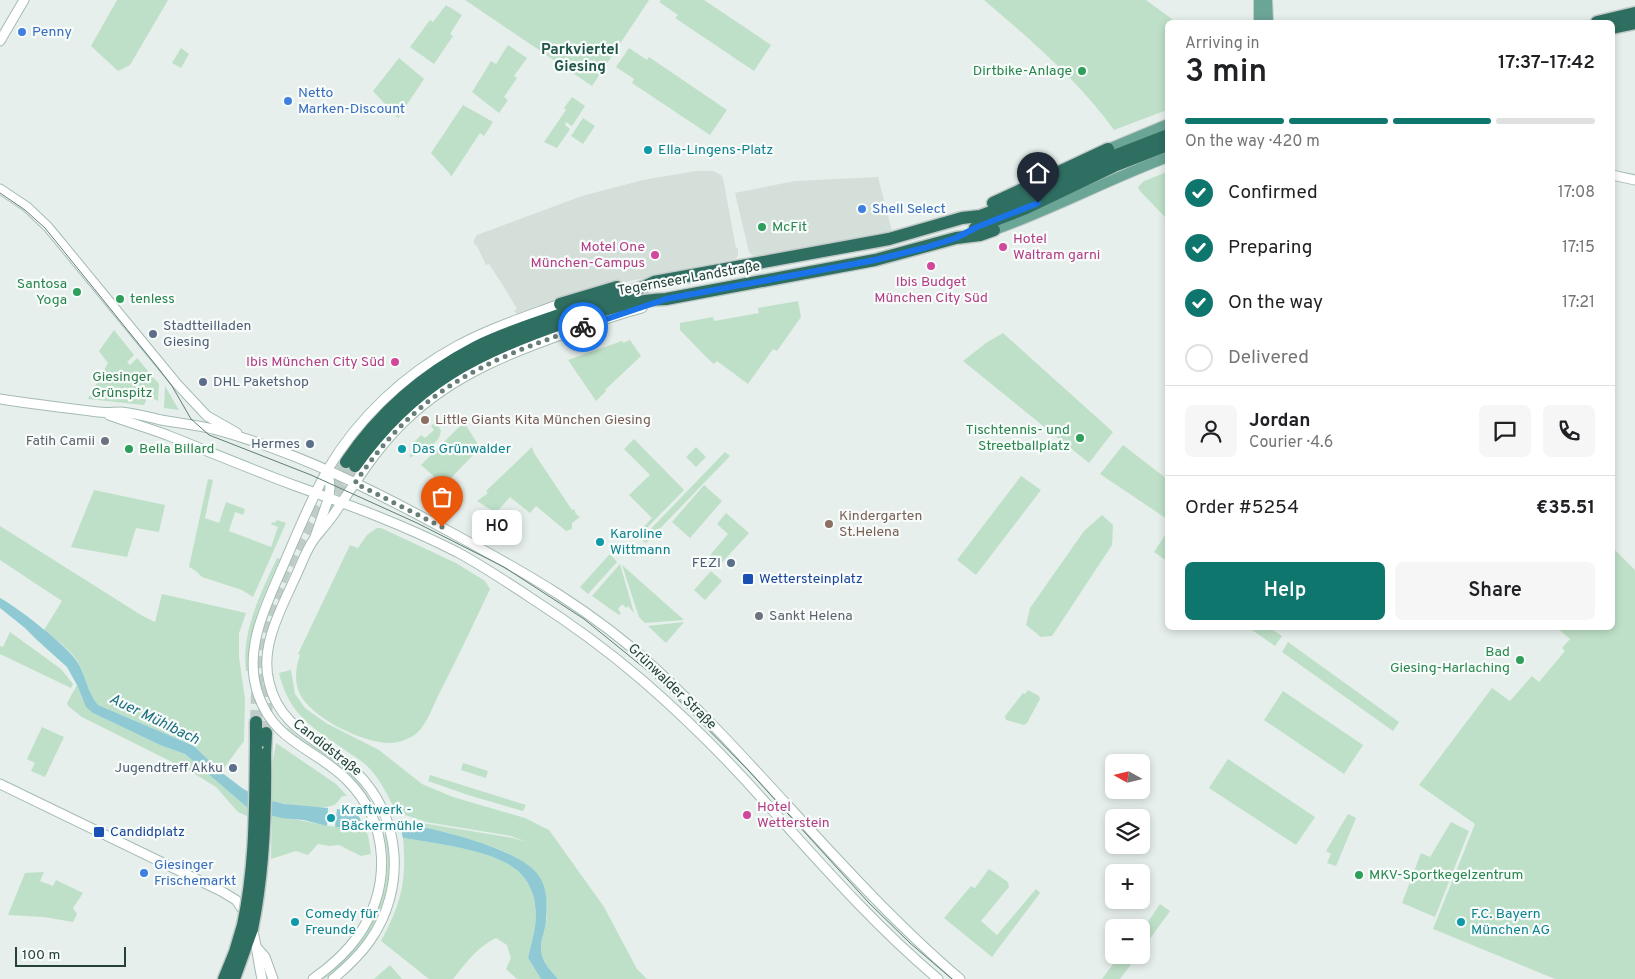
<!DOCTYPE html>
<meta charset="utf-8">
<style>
:root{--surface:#fff;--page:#f6f6f6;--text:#202124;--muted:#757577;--line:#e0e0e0;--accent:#0f766e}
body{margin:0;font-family:Overpass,sans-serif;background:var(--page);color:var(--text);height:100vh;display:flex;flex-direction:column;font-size:19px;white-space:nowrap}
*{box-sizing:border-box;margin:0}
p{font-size:16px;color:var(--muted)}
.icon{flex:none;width:28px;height:28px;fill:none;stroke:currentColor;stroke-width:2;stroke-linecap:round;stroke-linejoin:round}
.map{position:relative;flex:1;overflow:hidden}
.side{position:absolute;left:1165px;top:20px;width:450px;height:610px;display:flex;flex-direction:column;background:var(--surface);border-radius:8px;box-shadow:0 2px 8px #0003}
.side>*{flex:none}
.needle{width:32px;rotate:278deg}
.controls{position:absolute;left:1105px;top:754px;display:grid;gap:10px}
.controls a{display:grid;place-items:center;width:45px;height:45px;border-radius:8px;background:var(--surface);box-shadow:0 2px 8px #0003;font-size:25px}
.scale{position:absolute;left:15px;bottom:12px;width:111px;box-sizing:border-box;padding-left:5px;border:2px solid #24423a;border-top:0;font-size:14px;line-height:18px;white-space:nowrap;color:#24423a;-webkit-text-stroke:4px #f7fbf9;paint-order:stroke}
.pin{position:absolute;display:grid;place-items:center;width:42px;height:42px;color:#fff;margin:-51px -21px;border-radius:50% 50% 50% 0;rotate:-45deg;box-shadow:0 0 5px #0007}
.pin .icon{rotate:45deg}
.courier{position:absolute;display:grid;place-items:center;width:50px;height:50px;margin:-25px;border:4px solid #1a73e8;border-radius:50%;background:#fff;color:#222;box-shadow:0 1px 6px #0007}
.bubble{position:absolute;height:35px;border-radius:8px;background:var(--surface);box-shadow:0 2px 8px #0003;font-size:16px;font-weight:600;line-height:35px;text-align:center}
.overview em{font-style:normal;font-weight:600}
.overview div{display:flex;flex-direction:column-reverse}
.overview{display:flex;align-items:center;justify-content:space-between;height:85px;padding:0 20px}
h1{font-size:32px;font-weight:600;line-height:38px}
.bar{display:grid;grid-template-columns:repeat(4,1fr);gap:8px 5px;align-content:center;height:60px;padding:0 20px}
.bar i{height:6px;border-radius:4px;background:var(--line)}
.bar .selected{background:var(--accent)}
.bar p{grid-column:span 4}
.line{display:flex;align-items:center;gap:12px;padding:0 20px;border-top:1px solid var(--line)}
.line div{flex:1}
.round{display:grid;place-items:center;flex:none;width:52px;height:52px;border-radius:8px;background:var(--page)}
ol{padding:0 20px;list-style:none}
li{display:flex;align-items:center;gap:15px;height:55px}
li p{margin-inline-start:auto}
li .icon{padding:5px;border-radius:50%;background:var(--accent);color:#fff;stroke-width:4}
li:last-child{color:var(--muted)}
li i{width:28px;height:28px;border:2px solid var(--line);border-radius:50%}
.action{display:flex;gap:10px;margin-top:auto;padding:10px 20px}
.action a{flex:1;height:58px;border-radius:8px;background:var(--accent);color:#fff;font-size:20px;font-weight:600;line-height:58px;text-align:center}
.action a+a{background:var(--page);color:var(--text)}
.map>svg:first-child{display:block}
.built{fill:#d4dfda}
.green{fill:#bfe0c8}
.water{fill:#8ec9d4}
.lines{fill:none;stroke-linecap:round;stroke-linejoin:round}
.highway-tunnel{stroke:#bfccc8;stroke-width:12;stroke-dasharray:12 6;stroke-linecap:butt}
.secondary-casing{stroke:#a4bbb3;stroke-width:11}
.primary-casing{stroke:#c2cac8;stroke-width:12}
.highway-casing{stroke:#c2cac8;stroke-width:15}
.secondary{stroke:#fff;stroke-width:9}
.primary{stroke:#6aa596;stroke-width:10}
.highway{stroke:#2f6f62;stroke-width:12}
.tram{stroke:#5f7d75;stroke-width:1}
.highway-bridge-casing{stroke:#c2cac8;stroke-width:15;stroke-linecap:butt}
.highway-bridge{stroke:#2f6f62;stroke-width:12}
.done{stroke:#687f78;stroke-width:5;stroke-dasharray:0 9}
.route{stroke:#1a73e8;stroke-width:6}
.shop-dot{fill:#3f7fe0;stroke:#f7fbf9;stroke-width:2}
.leisure-dot{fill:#2e9e5b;stroke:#f7fbf9;stroke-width:2}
.culture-dot{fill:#0f9aa8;stroke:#f7fbf9;stroke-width:2}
.hotel-dot{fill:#d1479c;stroke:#f7fbf9;stroke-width:2}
.service-dot{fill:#5c6f8a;stroke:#f7fbf9;stroke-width:2}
.education-dot{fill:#8d6e63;stroke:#f7fbf9;stroke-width:2}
.worship-dot{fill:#6b7280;stroke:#f7fbf9;stroke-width:2}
.transit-dot{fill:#1a4fb4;stroke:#f7fbf9;stroke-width:2}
.labels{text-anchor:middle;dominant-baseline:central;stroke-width:4.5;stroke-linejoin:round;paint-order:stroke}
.shop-label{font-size:14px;fill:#366cbe;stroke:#f7fbf9;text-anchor:start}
.leisure-label{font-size:14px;fill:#27864d;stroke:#f7fbf9;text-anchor:end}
.culture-label{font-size:14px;fill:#0d838f;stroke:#f7fbf9;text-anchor:start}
.hotel-label{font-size:14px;fill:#b23c85;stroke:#f7fbf9;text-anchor:start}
.street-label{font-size:14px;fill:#24423a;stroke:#f7fbf9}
.service-label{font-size:14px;fill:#4e5e75;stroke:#f7fbf9;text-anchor:end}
.park-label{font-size:14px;fill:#2d7a4b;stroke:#f7fbf9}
.education-label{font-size:14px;fill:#785e54;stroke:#f7fbf9;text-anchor:start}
.worship-label{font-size:14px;fill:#5b616d;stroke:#f7fbf9;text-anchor:end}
.transit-label{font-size:14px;fill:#164399;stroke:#f7fbf9;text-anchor:start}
.neighbourhood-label{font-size:15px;font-weight:bold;fill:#1f5548;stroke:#f7fbf9}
.water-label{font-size:15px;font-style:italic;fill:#1c6f80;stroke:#f7fbf9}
</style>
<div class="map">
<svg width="1635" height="979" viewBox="0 0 1635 979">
<rect width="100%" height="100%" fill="#e6efeb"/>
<!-- built -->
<g class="built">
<path d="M696,171H713L721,175L723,178L736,248H738V256L735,259L616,284L522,314H517L514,311L517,309L502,284L489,264L486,265L476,244L474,245V240L477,235L582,196L643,180Z"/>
<path d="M878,177L892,231L758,257L752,255L749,252L735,193L795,181Z"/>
</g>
<!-- green -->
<g class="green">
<path d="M117,0H168L130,65L118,71L91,46Z"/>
<path d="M465,0H649L592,86Z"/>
<path d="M661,0H704L771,45L754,71L675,18L678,15L659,2Z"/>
<path d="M984,0H1146L1176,22H1168L1167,110L1114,130C1079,81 1030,39 984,0Z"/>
<path d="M446,5L462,15L450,34L453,36L434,64L410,47L430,20L433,22Z"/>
<path d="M508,45L527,58L514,76L517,78L504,97L508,100L499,113L472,92L491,61L496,64Z"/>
<path d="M181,48L189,54L181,68L172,63Z"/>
<path d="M629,48L647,60L649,57L727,110L710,135L632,83L634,79L616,67Z"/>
<path d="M399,58L424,79L398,118L373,91Z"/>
<path d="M572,97L585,106L572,126L566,122L565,125L570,129L557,148L544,142L566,110L564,108Z"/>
<path d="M463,105L493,122L484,136L480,133L451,177L450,174L431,153Z"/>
<path d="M583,118L595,126L583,144L571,136Z"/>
<path d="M1167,172V219L1140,191L1138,187L1144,181Z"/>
<path d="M798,301L801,317L777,351L773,349L748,384L717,361L714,364L709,360L680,330V323L713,317L714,321L759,313L758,308Z"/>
<path d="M114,330L134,355L127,362L130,365L137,358L159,384L158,401L148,396L144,405L88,399L108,363L99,351Z"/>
<path d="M1003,333L1113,432L1089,463L963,361L986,343Z"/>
<path d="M630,340L641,356L605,390L606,391L596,401L568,360L622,341L623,343Z"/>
<path d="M165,386L179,410L164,408Z"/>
<path d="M436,422L441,431C439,445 422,452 411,457L409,456L418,446L414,442L421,435L425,438L434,430L431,426Z"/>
<path d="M464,422L480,448L444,485L421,465Z"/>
<path d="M634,439L684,490L637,538L635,536L652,518L629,495L650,475L624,449Z"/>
<path d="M1123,445L1167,479V519L1100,474Z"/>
<path d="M532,447L534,453L572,510L574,509L576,514L580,517L572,523V529L566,531L536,506L530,513L510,497L496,513L477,501L488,493L486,491Z"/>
<path d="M696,447L706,457L696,467L686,457Z"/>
<path d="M725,452L730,456L646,543L641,539Z"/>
<path d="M1021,476L1041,490L976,575L957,560Z"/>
<path d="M208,479L213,480L205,518L219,523L226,502L245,509L243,515L235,512L229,531L271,547L278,527L271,524L272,522L275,523L277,520L286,523L253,597L242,590L202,577L196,571L189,567Z"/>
<path d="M704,485L722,501L690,538L672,522Z"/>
<path d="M94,490L165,505L159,532L136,528L127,557L71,547Z"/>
<path d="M726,513L749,533L716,569L706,560L728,534L717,524Z"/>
<path d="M1102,515L1113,525L1112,545L1052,636L1041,637L1026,625L1030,608L1084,531Z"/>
<path d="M0,526L141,615L155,622L162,594L246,613L239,633V657L245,699L244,741L221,772L194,746L98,705C87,692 86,676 78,662C70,649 55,639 44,630L62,601L0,560Z"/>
<path d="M377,528H381L456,563L485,581L490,589C473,625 456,661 438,696C432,708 427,724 417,733C410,739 399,743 389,743C363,743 309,717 299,692C294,679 296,667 300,655L298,654L350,545L358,548L367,535Z"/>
<path d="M1167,532L1168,561H1167L1154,552Z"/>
<path d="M1613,548L1635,570V979H1555L1433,929L1475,824L1419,785L1492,688L1510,701L1532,676L1539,682L1565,651L1562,648L1570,639L1557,628H1612Z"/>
<path d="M610,554L617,562L588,594L580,587Z"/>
<path d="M277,558L280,559C263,596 247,630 248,671H246C241,631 261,593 277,558Z"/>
<path d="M620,564L634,613L628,606L626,608L622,604L618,609L621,613L619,615L592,596Z"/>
<path d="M622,565L684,620L645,623L639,617Z"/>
<path d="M711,571L722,581L705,600L694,590Z"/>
<path d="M684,622L666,643L648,626Z"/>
<path d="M1249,628H1270L1282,636L1275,646Z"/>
<path d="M10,632L61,669L73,684L71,688L0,654V646L3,647Z"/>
<path d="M1288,642L1399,722L1393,731L1282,652Z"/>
<path d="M291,670L295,694L305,708L326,723L379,750L422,784L453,797L525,818L549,830L604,907L637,969L647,979H558C549,969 540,960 541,946C541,938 545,931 546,923C548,910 547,886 538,875C518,848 455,836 423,826L422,823L513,838L527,842L511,836L426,822L396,812C388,796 381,781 370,769C363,761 353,756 345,750C312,727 289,715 279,673Z"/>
<path d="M77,685L82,698L93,713L160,745L185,754L249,809V817L238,812L216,787L190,771L82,717L68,706L67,703Z"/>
<path d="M1028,690L1039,696L1040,699L1027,723L1024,725L1006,720L1005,716L1023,693L1025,694Z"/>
<path d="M1283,691L1363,745L1344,774L1264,720Z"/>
<path d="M42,727L64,737L45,777L31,771L35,763L27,759Z"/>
<path d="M288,728C302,741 320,750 336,761C354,774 367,792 377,812H376C366,794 354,778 337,765C321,752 302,744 286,729Z"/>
<path d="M276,743L336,784L347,796H342C340,799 337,803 334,805C320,811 286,804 272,801L273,760Z"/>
<path d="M1228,759L1315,817L1296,845L1209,788Z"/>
<path d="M463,763L488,771L486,778L461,770Z"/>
<path d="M430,775L526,805L523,811L468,795L428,781Z"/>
<path d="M1348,814L1356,818L1336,866L1327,863L1331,854L1326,851Z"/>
<path d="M272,815L335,827L364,828L368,835L371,854L361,856L339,845L330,846L318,844L308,855L296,851L271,859Z"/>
<path d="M1451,822L1469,831L1435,917L1402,903L1421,853L1430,857Z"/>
<path d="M386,834C397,882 379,931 343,964C337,969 330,978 322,979C367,945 398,892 384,835Z"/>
<path d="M403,838C433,843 495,850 518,871C527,879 534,892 535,905C538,923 532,940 528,958L541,979H517L506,969L511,958L507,945L496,938C478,946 465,964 453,979H429L381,941C401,903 407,882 403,838Z"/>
<path d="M989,869L1008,882L1009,887L981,921L997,935L1036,889L1040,893L992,957L944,918L971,886L975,888Z"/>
<path d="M44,872L40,881L53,886L56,880L83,893L73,908L77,914L73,922L44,917L8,915L25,873Z"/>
<path d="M1160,904L1170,911L1141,951V932Z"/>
<path d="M1126,955H1138L1120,979H1102L1119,956Z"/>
<path d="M390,965L402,979H374Z"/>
</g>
<!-- water -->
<g class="water">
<path d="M0,598C17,607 69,647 78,663C86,676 87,692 98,705L194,746L221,772L242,788L259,798L285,804L328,808L327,826L304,820L281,818L249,809L185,754L160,745L93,713L86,707L77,685L67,667L37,640L25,628L0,608Z"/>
<path d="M337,809L357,812L364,828L335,827Z"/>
<path d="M399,822C432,828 521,848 539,876C548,889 547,906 546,920C546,929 541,938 541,946C540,960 549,969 558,979H541L528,958C532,940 538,923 535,905C534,892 527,879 518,871C495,850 433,843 403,838Z"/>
</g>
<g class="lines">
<!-- highway-tunnel -->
<g class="highway-tunnel">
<path d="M328,510L355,466"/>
<path d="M256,722C257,699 257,676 260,653C268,588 312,517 346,462"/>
<path d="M266,733L267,673"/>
</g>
<defs>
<g id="secondary">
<path d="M0,41L24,0"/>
<path d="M1612,175L1635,180"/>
<path d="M0,189L27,207L48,227L177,384L207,416L237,433"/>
<path d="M0,399C33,404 65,408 98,412C106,413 113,412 121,412C134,413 148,417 161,420C178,423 196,425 213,429C296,451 377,492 452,533C526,573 592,610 655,668C761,767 849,884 960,979"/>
<path d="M109,415C128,422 148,428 167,435C210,452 253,470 296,486C352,506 404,525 457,552C483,566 507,582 531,598C570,623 607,650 642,680C686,718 728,760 766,803C821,864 875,926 938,979"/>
<path d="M315,537L329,497L330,487L328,470"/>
<path d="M0,784L221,891L236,900L247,916"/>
<path d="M252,928C257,945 258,962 262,979"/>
<path d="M257,948L265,957L273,979"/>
<path d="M313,979C330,967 346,953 358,936C392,887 390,823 347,780C314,747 273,743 257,691C244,648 266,605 283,566C297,534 311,499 328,469C358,418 405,374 457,346C490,328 525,317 560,304"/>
<path d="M333,979C346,968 359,956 369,942C407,889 402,816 355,771C323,740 280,731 269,682C260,647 280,611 294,580C301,566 306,549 315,538C323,528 331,519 338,508C359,477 379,445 407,419C454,374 514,351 575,330C597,322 619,314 642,308"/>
</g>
<g id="primary">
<path d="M1267,0L1268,22"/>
<path d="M1259,22V0"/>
<path d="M1108,149L1168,124"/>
<path d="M994,230C1053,209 1109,179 1168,157"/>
</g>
<g id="highway">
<path d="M1597,22L1635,13"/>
<path d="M1612,28L1635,23"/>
<path d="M993,203L1108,149"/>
<path d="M975,228L1024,209L1114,166L1168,145"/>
<path d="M560,304L617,287"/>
<path d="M346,462C379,413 424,374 476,347C506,332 539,322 571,311C599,301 628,295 654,282L889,239L962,218L980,216L1017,202L1111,157L1168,135"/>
<path d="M355,466C413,384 477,352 569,321C601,311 632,300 666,299L875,260L956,238L980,235L994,230"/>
<path d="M256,746V722"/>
<path d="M265,754L266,733"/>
<path d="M224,979L235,952L243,925"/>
<path d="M234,979L252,929"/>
</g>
</defs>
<!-- secondary casing -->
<use href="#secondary" class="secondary-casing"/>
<!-- primary casing -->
<use href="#primary" class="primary-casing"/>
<!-- highway casing -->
<use href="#highway" class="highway-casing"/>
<!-- secondary -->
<use href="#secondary" class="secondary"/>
<!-- primary -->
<use href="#primary" class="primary"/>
<!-- highway -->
<use href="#highway" class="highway"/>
<!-- tram -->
<path class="tram" d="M0,193L25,210L45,228L159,369L172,386L191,419L209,435L311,475L417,523L504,567L584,619L648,671L686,707L748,770L869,903L910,943L952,979"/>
<defs>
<g id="highway-bridge">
<path d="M243,925C256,865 255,806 256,746"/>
<path d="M252,929C264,871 266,813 265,754"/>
</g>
</defs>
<!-- highway-bridge casing -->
<use href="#highway-bridge" class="highway-bridge-casing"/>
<!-- highway-bridge -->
<use href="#highway-bridge" class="highway-bridge"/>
</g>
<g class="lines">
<!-- done -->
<path class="done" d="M442,527L355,483C418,390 480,362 583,327"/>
<!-- route -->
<path class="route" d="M583,327L666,299L875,260L924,248L956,238L977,227L1038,203"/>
</g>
<!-- markers -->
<g class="shop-dot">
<circle cx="22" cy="32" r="5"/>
<circle cx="288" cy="101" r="5"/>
<circle cx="862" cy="209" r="5"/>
<circle cx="144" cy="873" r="5"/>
</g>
<g class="leisure-dot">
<circle cx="1082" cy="71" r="5"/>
<circle cx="762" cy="227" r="5"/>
<circle cx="77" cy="292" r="5"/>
<circle cx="120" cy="299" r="5"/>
<circle cx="1080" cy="438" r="5"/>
<circle cx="129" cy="449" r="5"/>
<circle cx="1520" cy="660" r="5"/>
<circle cx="1359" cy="875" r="5"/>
</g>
<g class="culture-dot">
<circle cx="648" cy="150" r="5"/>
<circle cx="402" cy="449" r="5"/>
<circle cx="600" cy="542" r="5"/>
<circle cx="331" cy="818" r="5"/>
<circle cx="295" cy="922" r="5"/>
<circle cx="1461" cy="922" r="5"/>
</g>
<g class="hotel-dot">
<circle cx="1003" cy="247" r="5"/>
<circle cx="655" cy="255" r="5"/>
<circle cx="931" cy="266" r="5"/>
<circle cx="395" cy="362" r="5"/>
<circle cx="747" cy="815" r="5"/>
</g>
<g class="service-dot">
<circle cx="153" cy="334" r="5"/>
<circle cx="203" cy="382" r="5"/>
<circle cx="310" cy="444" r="5"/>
<circle cx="731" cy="563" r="5"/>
<circle cx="233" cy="768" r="5"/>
</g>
<g class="education-dot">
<circle cx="425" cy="420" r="5"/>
<circle cx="829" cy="524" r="5"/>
</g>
<g class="worship-dot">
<circle cx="105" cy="441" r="5"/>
<circle cx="759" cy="616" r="5"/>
</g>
<g class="transit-dot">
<rect x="742" y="573" width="12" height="12" rx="2.5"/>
<rect x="93" y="826" width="12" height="12" rx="2.5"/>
</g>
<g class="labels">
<!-- shop labels -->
<g class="shop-label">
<text x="32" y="32">Penny</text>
<text x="298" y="93">Netto<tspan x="298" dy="16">Marken-Discount</tspan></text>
<text x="872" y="209">Shell Select</text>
<text x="154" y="865">Giesinger<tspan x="154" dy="16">Frischemarkt</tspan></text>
</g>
<!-- leisure labels -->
<g class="leisure-label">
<text x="1072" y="71">Dirtbike-Anlage</text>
<text x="772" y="227" text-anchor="start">McFit</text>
<text x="67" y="284">Santosa<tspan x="67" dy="16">Yoga</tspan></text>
<text x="130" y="299" text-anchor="start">tenless</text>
<text x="1070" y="430">Tischtennis- und<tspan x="1070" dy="16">Streetballplatz</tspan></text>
<text x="139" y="449" text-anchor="start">Bella Billard</text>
<text x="1510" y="652">Bad<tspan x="1510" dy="16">Giesing-Harlaching</tspan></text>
<text x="1369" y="875" text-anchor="start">MKV-Sportkegelzentrum</text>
</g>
<!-- culture labels -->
<g class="culture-label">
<text x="658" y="150">Ella-Lingens-Platz</text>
<text x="412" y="449">Das Grünwalder</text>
<text x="610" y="534">Karoline<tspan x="610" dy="16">Wittmann</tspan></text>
<text x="341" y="810">Kraftwerk -<tspan x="341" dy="16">Bäckermühle</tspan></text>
<text x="305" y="914">Comedy für<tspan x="305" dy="16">Freunde</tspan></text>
<text x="1471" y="914">F.C. Bayern<tspan x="1471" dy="16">München AG</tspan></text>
</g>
<!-- hotel labels -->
<g class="hotel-label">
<text x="1013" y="239">Hotel<tspan x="1013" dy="16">Waltram garni</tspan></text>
<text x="645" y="247" text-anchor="end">Motel One<tspan x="645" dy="16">München-Campus</tspan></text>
<text x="931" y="282" text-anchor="middle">Ibis Budget<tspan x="931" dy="16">München City Süd</tspan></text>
<text x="385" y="362" text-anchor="end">Ibis München City Süd</text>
<text x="757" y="807">Hotel<tspan x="757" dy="16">Wetterstein</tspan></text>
</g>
<!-- street labels -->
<g class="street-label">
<text transform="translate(689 279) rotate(-10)">Tegernseer Landstraße</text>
<text transform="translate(672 687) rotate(44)">Grünwalder Straße</text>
<text transform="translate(327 748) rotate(38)">Candidstraße</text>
</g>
<!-- service labels -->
<g class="service-label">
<text x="163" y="326" text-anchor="start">Stadtteilladen<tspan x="163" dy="16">Giesing</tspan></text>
<text x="213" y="382" text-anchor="start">DHL Paketshop</text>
<text x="300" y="444">Hermes</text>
<text x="721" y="563">FEZI</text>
<text x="223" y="768">Jugendtreff Akku</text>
</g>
<!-- park labels -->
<g class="park-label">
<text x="122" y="377">Giesinger<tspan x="122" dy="16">Grünspitz</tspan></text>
</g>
<!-- education labels -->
<g class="education-label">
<text x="435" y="420">Little Giants Kita München Giesing</text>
<text x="839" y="516">Kindergarten<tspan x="839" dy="16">St.Helena</tspan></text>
</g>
<!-- worship labels -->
<g class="worship-label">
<text x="95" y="441">Fatih Camii</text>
<text x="769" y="616" text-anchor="start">Sankt Helena</text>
</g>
<!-- transit labels -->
<g class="transit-label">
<text x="759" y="579">Wettersteinplatz</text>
<text x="110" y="832">Candidplatz</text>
</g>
<!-- neighbourhood labels -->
<g class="neighbourhood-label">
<text x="580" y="50">Parkviertel<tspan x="580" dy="17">Giesing</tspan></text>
</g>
<!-- water labels -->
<g class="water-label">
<text transform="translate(154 720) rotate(26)">Auer Mühlbach</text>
</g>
</g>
</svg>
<div class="controls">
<a><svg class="needle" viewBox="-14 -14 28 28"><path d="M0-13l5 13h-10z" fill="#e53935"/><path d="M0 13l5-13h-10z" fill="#757577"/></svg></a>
<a><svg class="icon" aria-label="layers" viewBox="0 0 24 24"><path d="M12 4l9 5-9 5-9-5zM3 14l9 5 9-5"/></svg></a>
<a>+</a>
<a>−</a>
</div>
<div class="scale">100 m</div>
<div class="pin" style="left:442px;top:527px;background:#ea580c"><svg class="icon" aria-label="bag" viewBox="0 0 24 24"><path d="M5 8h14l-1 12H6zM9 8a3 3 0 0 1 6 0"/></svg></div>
<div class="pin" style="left:1038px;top:203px;background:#1f2937"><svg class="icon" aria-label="home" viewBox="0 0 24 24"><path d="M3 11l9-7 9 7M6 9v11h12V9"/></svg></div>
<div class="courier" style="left:583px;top:327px"><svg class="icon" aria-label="bike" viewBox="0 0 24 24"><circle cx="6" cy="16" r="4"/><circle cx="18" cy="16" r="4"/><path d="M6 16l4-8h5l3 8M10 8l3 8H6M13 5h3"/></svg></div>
<div class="bubble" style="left:472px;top:510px;width:50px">HO</div>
<section class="side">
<div class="overview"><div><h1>3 min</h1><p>Arriving in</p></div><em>17:37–17:42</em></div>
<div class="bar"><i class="selected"></i><i class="selected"></i><i class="selected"></i><i></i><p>On the way · 420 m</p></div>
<ol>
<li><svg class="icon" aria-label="check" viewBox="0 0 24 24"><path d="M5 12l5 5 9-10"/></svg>Confirmed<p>17:08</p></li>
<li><svg class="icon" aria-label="check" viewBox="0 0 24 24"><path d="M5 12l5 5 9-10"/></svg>Preparing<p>17:15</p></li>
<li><svg class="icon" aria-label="check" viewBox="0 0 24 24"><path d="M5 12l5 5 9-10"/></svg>On the way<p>17:21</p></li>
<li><i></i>Delivered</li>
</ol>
<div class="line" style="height:90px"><a class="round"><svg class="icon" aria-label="person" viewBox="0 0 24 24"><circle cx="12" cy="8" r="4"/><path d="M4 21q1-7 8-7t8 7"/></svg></a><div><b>Jordan</b><p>Courier · 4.6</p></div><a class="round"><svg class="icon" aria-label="chat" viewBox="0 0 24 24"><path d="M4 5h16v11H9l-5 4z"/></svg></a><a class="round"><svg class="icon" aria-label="phone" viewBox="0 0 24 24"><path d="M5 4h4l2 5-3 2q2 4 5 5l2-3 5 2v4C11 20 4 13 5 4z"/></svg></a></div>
<div class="line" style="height:65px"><div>Order #5254</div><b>€35.51</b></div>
<div class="action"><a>Help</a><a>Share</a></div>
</section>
</div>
